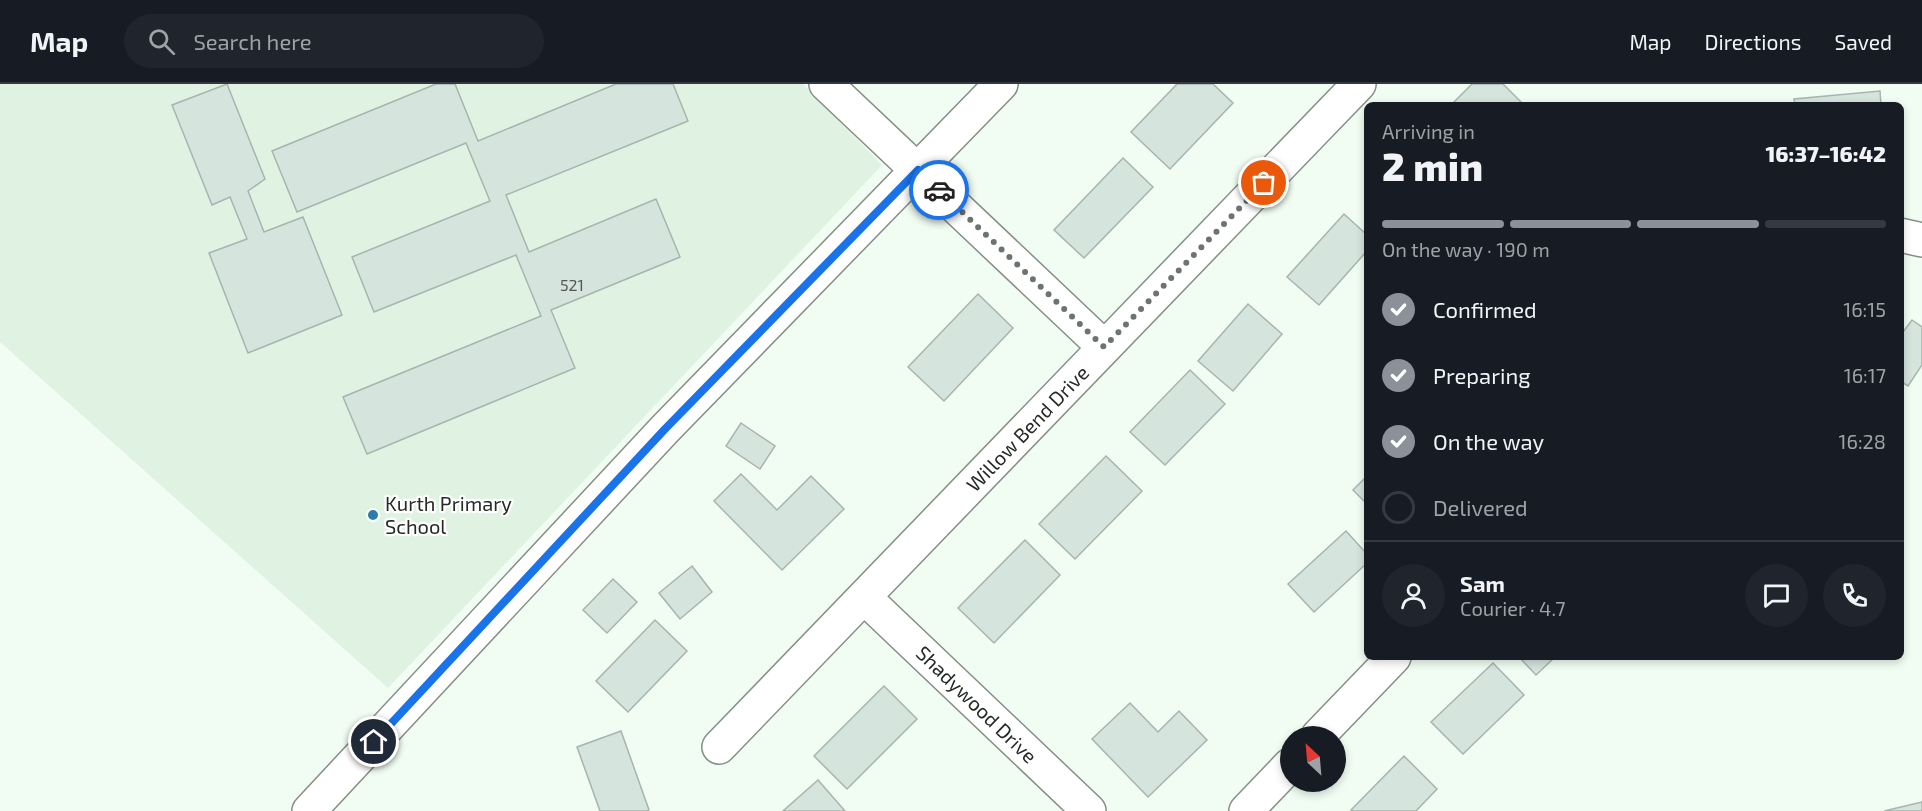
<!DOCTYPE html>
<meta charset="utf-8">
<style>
:root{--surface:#171b24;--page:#20242c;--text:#f1f3f6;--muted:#9ea1a6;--line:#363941;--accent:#8c9099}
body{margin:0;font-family:"Exo 2",sans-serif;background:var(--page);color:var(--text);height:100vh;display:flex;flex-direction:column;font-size:22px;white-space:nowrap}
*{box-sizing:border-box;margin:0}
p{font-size:20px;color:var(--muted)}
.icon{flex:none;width:33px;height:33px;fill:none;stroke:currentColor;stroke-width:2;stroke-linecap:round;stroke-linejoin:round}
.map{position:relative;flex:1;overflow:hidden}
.drawer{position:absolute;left:1364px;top:18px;width:540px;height:558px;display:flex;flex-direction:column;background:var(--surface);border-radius:9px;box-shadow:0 3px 9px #0003}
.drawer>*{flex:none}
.needle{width:39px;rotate:334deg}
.fabs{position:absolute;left:1280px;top:642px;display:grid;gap:12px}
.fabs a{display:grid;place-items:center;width:66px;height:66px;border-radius:50%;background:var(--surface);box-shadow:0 3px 9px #0003;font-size:30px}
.pin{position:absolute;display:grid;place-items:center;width:51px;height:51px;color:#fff;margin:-26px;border:3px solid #fff;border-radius:50%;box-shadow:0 2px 6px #0007}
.courier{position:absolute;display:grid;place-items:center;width:60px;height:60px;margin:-30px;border:4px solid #1a73e8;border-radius:50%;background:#fff;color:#222;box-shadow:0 2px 8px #0007}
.summary em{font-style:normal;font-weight:800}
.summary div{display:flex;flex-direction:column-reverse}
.summary{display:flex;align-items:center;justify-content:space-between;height:102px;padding:0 18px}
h1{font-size:39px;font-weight:800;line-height:45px}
.bar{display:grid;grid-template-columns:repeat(4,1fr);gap:9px 6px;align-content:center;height:72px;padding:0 18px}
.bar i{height:8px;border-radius:4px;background:var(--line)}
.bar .on{background:var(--accent)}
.bar p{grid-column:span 4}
.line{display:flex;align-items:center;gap:15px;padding:0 18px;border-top:2px solid var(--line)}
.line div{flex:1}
.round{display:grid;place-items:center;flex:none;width:63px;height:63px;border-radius:32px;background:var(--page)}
ol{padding:0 18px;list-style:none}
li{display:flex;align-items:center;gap:18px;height:66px}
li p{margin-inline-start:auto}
li .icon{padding:6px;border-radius:50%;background:var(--accent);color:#fff;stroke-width:4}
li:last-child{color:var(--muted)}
li i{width:33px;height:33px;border:3px solid var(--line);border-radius:50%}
header{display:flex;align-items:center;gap:36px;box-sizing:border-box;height:84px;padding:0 30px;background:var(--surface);border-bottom:2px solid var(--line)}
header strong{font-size:28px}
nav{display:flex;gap:33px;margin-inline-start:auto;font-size:21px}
.search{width:420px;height:54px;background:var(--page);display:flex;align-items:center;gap:15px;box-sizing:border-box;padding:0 21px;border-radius:33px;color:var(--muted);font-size:22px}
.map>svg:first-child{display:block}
.built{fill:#e0f2e2}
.building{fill:#d6e4de;stroke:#a7b5af;stroke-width:1.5}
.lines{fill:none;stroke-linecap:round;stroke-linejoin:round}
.minor-casing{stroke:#858f86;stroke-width:36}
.minor{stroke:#fff;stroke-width:33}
.done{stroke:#6d746e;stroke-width:6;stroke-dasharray:0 10.8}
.route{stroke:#1a73e8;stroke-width:8}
.poi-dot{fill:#2c7cad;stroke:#fff;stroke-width:2}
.labels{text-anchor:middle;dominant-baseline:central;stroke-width:4.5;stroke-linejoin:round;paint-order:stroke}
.number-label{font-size:16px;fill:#525855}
.street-label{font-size:20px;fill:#262a27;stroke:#fff}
.poi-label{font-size:20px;fill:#262a27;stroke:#fff;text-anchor:start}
</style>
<header>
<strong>Map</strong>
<div class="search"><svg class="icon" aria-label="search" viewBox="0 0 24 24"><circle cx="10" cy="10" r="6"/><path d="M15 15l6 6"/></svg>Search here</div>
<nav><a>Map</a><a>Directions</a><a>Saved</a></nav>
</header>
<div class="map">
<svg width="1922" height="727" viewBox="0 0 1922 727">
<rect width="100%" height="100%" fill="#f1fdf2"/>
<!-- built -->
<path class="built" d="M0,0H803L882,81L388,604L0,258Z"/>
<!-- building -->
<g class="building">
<path d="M227,0L265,95L248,107L264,148L303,133L342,231L248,269L209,169L247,155L230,113L212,121L172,21Z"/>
<path d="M436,0H455L478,57L616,0H673L688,37L506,111L529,168L656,115L680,173L551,226L575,284L367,370L343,313L541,232L516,171L374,228L352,173L490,117L466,59L297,128L272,67Z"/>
<path d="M1177,0H1213L1233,19L1170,85L1131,48Z"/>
<path d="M1472,0H1503L1524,21H1451Z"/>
<path d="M1880,7L1881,21H1795L1794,15Z"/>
<path d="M1123,74L1153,103L1084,174L1054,146Z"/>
<path d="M1344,130L1366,150V168L1319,221L1287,193Z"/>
<path d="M978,210L1013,244L944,317L908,283Z"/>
<path d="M1248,220L1282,250L1233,307L1198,277Z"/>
<path d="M1912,236L1922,243V281L1908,302L1900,297V252Z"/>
<path d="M1190,286L1225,320L1165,381L1130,348Z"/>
<path d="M741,339L775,362L760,385L726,362Z"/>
<path d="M1106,372L1142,407L1075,475L1039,440Z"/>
<path d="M741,390L777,426L811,392L844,425L782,486L714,417Z"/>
<path d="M1366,393V419L1353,406Z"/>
<path d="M1346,447L1366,469V480L1314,528L1288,500Z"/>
<path d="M1025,456L1060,491L994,559L958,524Z"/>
<path d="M692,482L712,508L680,535L659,509Z"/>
<path d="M613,495L637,518L607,549L583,526Z"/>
<path d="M655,536L687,567L628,628L596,597Z"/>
<path d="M1519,573H1555L1536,591Z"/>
<path d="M1493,579L1524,611L1463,670L1431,638Z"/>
<path d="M884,602L917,635L847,705L814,672Z"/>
<path d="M1130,619L1158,648L1179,627L1207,656L1148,713L1092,655Z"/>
<path d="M621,647L649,726L647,727H600L577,663Z"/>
<path d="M1404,672L1437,705L1416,727H1353L1351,726Z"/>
<path d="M818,696L845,727H783Z"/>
<path d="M1922,718V727H1884Z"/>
</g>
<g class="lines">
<defs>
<g id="minor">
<path d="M826,0L1104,263"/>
<path d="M1900,151L1922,156"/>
<path d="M865,514L1089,727"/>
<path d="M1318,652L1394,573"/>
<path d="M719,663L1359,0"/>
<path d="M309,727L665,345L1001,0"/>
<path d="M1246,727L1290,681"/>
</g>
</defs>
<!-- minor casing -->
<use href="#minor" class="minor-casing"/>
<!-- minor -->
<use href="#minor" class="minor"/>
</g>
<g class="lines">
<!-- done -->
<path class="done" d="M939,106L1104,263L1264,99"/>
<!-- route -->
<path class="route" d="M374,658L665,345L918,86L939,106"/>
</g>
<!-- markers -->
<circle class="poi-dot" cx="373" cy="431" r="6"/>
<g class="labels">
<!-- number labels -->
<g class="number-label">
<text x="572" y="200">521</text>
</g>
<!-- street labels -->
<g class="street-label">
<text transform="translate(1027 344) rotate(-46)">Willow Bend Drive</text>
<text transform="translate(977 620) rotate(44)">Shadywood Drive</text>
</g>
<!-- poi labels -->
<g class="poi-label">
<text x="385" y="419">Kurth Primary<tspan x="385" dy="23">School</tspan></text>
</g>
</g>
</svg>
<div class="fabs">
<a><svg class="needle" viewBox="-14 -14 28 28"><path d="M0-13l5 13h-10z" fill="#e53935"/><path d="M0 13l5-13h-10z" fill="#9ea1a6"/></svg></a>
</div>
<div class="pin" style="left:1264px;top:99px;background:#ea580c"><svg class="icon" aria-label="bag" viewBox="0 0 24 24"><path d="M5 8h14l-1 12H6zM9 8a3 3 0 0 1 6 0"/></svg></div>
<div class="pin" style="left:374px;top:658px;background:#1f2937"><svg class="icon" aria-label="home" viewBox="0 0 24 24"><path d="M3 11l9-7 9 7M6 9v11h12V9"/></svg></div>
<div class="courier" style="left:939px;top:106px"><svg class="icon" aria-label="car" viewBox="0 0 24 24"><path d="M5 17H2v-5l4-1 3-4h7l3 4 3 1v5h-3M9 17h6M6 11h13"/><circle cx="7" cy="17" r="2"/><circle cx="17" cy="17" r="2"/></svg></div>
<section class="drawer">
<div class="summary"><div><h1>2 min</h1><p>Arriving in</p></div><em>16:37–16:42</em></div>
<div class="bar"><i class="on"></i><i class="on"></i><i class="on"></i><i></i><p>On the way · 190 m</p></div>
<ol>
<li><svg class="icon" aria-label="check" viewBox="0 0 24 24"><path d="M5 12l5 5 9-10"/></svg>Confirmed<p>16:15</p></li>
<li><svg class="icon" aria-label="check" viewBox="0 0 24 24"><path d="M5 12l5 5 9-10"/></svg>Preparing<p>16:17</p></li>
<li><svg class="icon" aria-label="check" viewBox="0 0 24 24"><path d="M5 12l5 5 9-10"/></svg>On the way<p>16:28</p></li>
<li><i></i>Delivered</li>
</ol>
<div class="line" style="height:108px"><a class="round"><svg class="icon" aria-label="person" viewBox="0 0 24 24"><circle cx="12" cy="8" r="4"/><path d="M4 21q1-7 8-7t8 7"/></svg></a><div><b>Sam</b><p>Courier · 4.7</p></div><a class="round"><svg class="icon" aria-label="chat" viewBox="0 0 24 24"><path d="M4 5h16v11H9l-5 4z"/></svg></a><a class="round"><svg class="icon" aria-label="phone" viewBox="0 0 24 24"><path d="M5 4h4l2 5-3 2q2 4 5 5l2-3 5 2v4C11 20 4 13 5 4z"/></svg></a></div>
</section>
</div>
